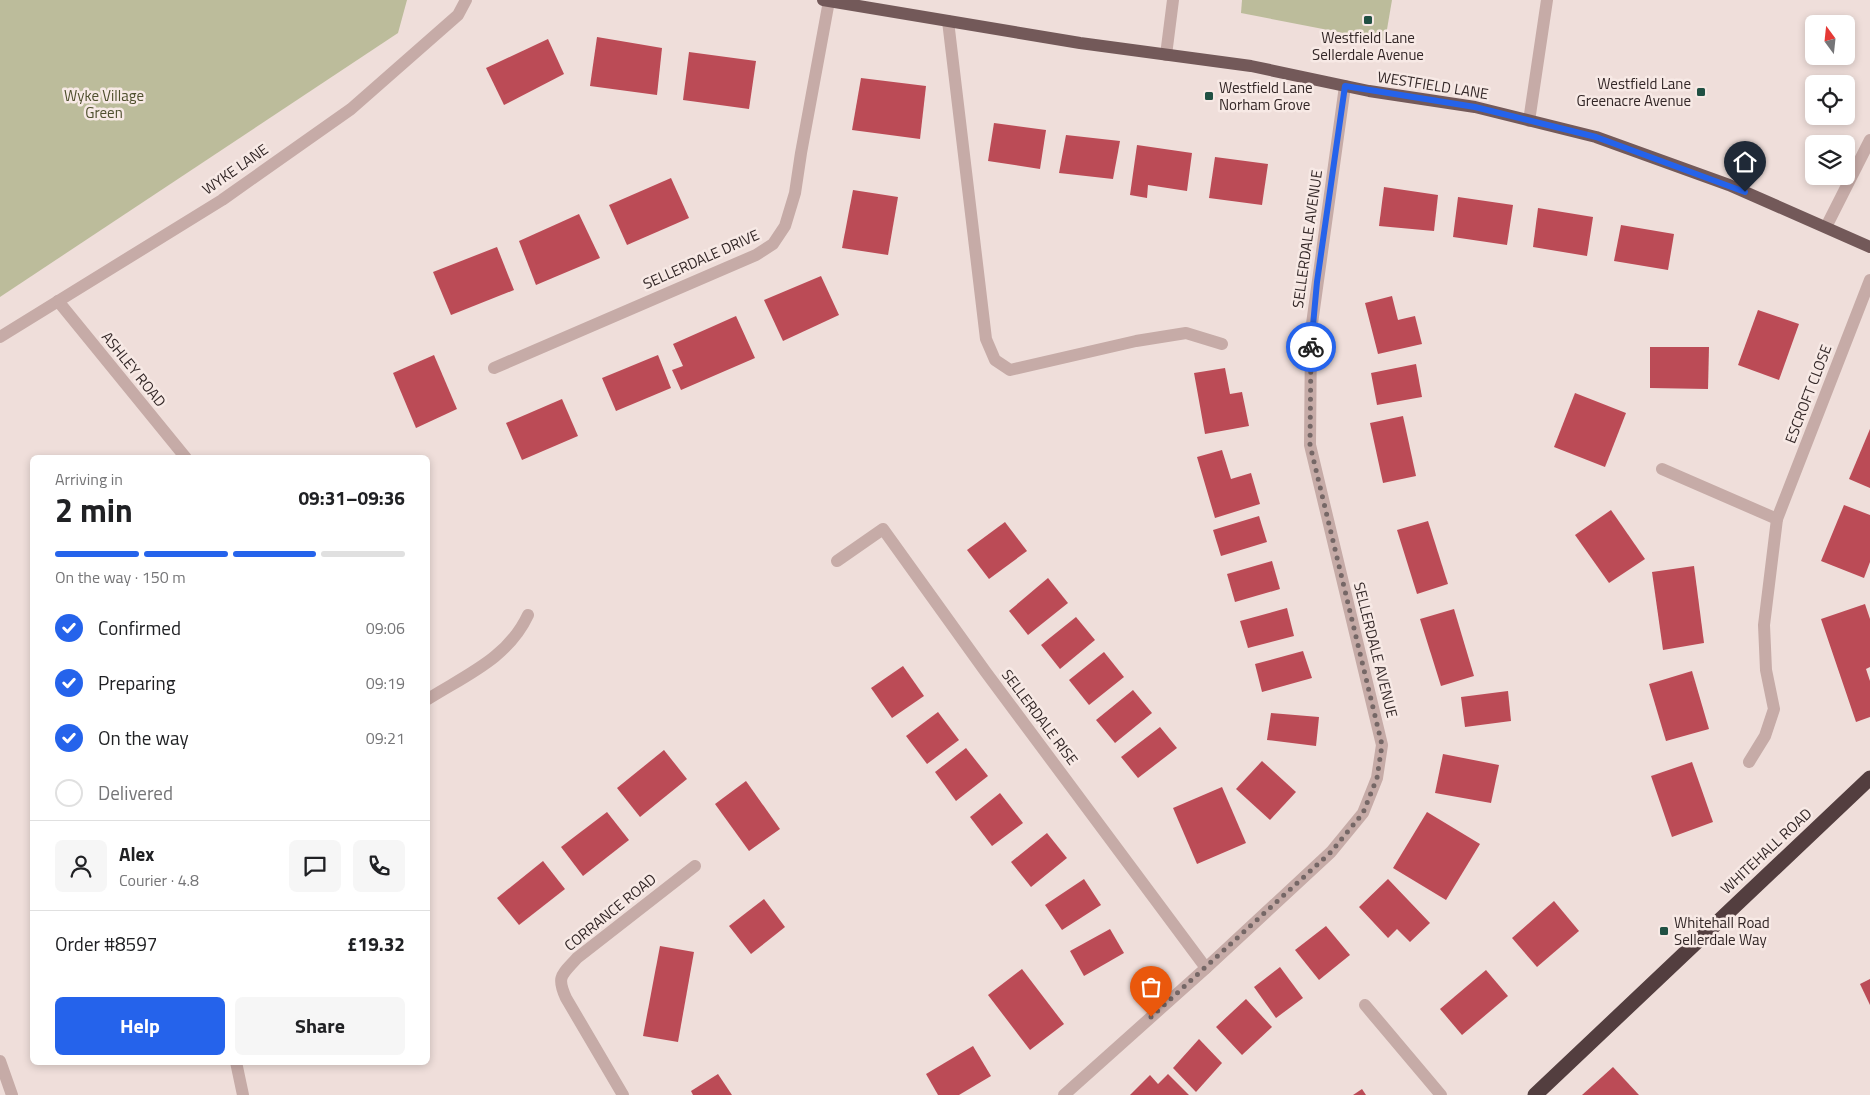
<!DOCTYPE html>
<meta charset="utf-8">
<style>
:root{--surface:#fff;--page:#f6f6f6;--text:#202124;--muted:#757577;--line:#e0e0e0;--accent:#2563eb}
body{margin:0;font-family:"Titillium Web",sans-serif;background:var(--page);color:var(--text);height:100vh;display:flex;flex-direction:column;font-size:19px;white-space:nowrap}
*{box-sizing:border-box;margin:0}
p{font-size:16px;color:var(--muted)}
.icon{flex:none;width:28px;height:28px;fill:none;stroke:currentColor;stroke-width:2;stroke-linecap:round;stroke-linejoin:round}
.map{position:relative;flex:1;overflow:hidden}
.details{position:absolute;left:30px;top:455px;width:400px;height:610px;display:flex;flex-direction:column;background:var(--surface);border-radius:8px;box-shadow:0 2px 8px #0003}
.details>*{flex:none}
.needle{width:32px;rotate:345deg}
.tools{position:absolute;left:1805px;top:15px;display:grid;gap:10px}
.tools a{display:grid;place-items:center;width:50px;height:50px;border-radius:8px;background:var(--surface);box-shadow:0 2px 8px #0003;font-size:25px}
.pin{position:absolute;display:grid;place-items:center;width:42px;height:42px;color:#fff;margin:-51px -21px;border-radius:50% 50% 50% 0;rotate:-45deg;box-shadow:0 0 5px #0007}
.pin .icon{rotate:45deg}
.courier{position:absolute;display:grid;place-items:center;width:50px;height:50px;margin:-25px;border:4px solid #2563eb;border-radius:50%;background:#fff;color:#222;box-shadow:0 1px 6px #0007}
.head em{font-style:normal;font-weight:700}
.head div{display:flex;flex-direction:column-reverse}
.head{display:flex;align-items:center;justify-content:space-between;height:85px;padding:0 25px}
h1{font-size:32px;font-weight:700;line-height:38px}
.bar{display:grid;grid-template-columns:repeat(4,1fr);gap:8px 5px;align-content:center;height:60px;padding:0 25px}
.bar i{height:6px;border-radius:4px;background:var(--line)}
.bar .on{background:var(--accent)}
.bar p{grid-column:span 4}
.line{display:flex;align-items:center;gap:12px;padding:0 25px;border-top:1px solid var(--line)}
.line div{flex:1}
.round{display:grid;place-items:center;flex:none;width:52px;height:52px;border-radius:8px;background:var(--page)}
ol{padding:0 25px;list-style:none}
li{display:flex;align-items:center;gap:15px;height:55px}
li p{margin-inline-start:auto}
li .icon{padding:5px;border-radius:50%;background:var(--accent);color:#fff;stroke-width:4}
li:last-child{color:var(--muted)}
li i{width:28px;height:28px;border:2px solid var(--line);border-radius:50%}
.button{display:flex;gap:10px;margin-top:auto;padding:10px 25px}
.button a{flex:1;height:58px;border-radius:8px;background:var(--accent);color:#fff;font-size:20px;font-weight:700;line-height:58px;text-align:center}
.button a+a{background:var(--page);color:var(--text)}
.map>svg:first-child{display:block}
.green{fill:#bcbc9b}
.building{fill:#bb4b56}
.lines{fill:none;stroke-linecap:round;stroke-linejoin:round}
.minor{stroke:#c6aba7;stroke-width:12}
.major{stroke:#735959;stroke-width:12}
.highway{stroke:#533e3f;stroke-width:15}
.done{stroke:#756766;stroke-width:5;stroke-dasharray:0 9}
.route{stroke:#2563eb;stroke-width:6}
.poi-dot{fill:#205043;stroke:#f7e9e5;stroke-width:2}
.labels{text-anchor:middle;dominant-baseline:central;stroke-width:5;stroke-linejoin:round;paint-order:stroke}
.poi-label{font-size:15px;fill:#332727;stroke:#f7e9e5;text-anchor:start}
.street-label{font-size:15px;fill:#332727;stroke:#f7e9e5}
.park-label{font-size:15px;fill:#4e4f2d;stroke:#f7e9e5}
</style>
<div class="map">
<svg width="1870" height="1095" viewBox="0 0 1870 1095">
<rect width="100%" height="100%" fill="#efdeda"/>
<!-- green -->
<g class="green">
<path d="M0,0H407L398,33L0,297Z"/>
<path d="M1242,0H1392L1385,41L1241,13Z"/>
</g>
<!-- building -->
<g class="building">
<path d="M597,37L662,48L657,95L590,86Z"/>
<path d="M548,39L564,74L504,105L486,68Z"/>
<path d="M689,52L756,61L749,109L683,100Z"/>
<path d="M861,78L926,86L920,139L852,130Z"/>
<path d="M994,123L1046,130L1040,169L988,161Z"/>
<path d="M1066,135L1120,141L1113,179L1059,173Z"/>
<path d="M1137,145L1192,153L1187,191L1148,185L1147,198L1130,195Z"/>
<path d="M1215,157L1268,164L1262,205L1209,198Z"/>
<path d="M671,178L689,218L627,245L609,205Z"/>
<path d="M1384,187L1438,195L1434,231L1379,226Z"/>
<path d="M853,190L898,197L888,255L842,248Z"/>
<path d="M1458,197L1513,205L1507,245L1453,237Z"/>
<path d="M1538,208L1593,217L1587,256L1533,247Z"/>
<path d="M579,214L600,258L536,285L519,241Z"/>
<path d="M1621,225L1674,234L1668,270L1614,261Z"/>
<path d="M497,247L514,290L451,315L433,272Z"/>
<path d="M821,276L839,315L783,341L764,300Z"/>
<path d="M1392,296L1398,320L1415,316L1422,344L1378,354L1365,303Z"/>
<path d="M1758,310L1799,324L1779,380L1738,365Z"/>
<path d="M736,316L755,358L681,390L672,370L683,366L673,344Z"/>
<path d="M1650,347H1709L1708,389L1650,388Z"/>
<path d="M434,355L457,409L416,428L393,373Z"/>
<path d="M658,355L671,388L616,411L602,378Z"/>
<path d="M1416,364L1422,397L1377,405L1371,373Z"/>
<path d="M1225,368L1230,394L1242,392L1249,426L1205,434L1194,373Z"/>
<path d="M1575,393L1626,413L1605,467L1554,447Z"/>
<path d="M562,399L578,436L522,460L506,423Z"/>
<path d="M1403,416L1416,476L1383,483L1370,423Z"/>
<path d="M1870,429V488L1849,479Z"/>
<path d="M1222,450L1231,479L1251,473L1260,504L1215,518L1197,457Z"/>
<path d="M1844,505L1870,515V562L1864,578L1821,561Z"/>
<path d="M1611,510L1645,559L1609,583L1575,535Z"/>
<path d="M1259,516L1267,542L1221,556L1213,530Z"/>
<path d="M1428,521L1448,584L1417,594L1397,530Z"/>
<path d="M1005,522L1027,551L989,579L967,550Z"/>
<path d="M1272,561L1280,589L1235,602L1227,574Z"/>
<path d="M1694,566L1704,643L1663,650L1652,572Z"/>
<path d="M1048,578L1068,603L1028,635L1009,611Z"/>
<path d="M1865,604L1870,619V667L1866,669L1870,681V717L1856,722L1821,619Z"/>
<path d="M1287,608L1294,636L1248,648L1240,621Z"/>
<path d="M1454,609L1474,676L1441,686L1420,619Z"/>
<path d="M1076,617L1095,640L1060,669L1041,645Z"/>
<path d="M1303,651L1312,678L1262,692L1255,664Z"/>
<path d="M1104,652L1124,677L1089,705L1069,680Z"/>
<path d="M903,666L924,696L892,718L871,688Z"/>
<path d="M1692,671L1709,729L1666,741L1649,684Z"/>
<path d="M1133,690L1152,713L1115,743L1096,720Z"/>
<path d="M1508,691L1511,721L1465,727L1461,697Z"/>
<path d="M938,712L959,740L927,764L906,736Z"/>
<path d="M1271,713L1319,717L1316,746L1267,740Z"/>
<path d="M1160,727L1177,748L1138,778L1121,757Z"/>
<path d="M966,748L988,776L956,801L935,772Z"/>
<path d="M664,750L687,779L640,817L617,788Z"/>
<path d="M1443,754L1499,765L1491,803L1435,793Z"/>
<path d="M1262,761L1296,792L1270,820L1236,789Z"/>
<path d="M1692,762L1713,822L1672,837L1651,776Z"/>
<path d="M746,781L780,829L749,851L715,804Z"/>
<path d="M1222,787L1246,843L1197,864L1173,808Z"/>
<path d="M1000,793L1023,823L992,846L970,817Z"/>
<path d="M607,812L629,840L583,876L561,847Z"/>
<path d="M1427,812L1480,844L1446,900L1393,868Z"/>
<path d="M1047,833L1067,858L1031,887L1011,862Z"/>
<path d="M543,861L565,889L519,925L497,898Z"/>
<path d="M1084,879L1101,905L1062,930L1045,905Z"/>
<path d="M1388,879L1430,923L1410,942L1397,929L1388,938L1359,907Z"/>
<path d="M764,899L785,927L751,954L729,926Z"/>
<path d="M1554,901L1579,931L1537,967L1512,938Z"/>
<path d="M1326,926L1350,955L1319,980L1295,950Z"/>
<path d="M1110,929L1124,953L1084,976L1070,951Z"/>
<path d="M660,946L694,952L678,1042L643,1036Z"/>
<path d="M1280,967L1303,998L1276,1018L1254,987Z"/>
<path d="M1022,969L1064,1024L1030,1050L988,995Z"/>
<path d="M1486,970L1508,996L1462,1035L1440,1009Z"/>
<path d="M1870,979V1005L1860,984Z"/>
<path d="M1246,999L1272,1027L1242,1055L1216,1027Z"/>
<path d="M1199,1039L1222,1063L1196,1092L1173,1068Z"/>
<path d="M973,1046L991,1076L959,1095H938L926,1074Z"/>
<path d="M1613,1067L1639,1095H1582Z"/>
<path d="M718,1074L732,1095H693L691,1091Z"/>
<path d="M1168,1074L1189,1095H1130L1150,1075L1158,1084Z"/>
<path d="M1362,1089L1366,1095H1353Z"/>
</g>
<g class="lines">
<!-- minor -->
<g class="minor">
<path d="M948,21L986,339L995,360L1010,370L1136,341L1186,333L1222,344"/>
<path d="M1166,55L1173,0"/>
<path d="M1529,121L1547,0"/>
<path d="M1826,227L1870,140"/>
<path d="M58,301L186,458"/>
<path d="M0,337L222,200L351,109L458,15L466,0"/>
<path d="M494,368L756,255L773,244L785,226L795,193L801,153L829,1"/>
<path d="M1662,469L1777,519"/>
<path d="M837,561L883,529L985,671L1206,968"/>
<path d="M428,699C466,675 508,658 528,615"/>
<path d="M1749,762L1765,736L1774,709L1766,670L1764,625L1777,519L1870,280"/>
<path d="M1365,1005L1441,1095"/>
<path d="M0,1061L12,1095"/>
<path d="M236,1062L243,1095"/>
<path d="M623,1095L566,998C556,976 562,975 577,958L695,866"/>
<path d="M1064,1095L1206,968L1331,852L1363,813L1377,778L1382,745L1310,445L1311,331L1345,86"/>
</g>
<!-- major -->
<path class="major" d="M823,0L1080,43L1251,66L1369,91L1475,107L1596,137L1729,185L1870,247"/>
<!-- highway -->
<path class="highway" d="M1535,1095L1870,778"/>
</g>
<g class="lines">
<!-- done -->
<path class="done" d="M1151,1017L1331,852L1363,813L1377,778L1382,745L1310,445L1311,347"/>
<!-- route -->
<path class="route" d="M1311,347L1317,282L1345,86L1475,107L1596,137L1745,192"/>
</g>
<!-- markers -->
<g class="poi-dot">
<rect x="1363" y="15" width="10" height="10" rx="2.5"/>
<rect x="1696" y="87" width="10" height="10" rx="2.5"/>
<rect x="1204" y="91" width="10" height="10" rx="2.5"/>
<rect x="1659" y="926" width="10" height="10" rx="2.5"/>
</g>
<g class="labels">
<!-- poi labels -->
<g class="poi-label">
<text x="1368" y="37" text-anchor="middle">Westfield Lane<tspan x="1368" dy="17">Sellerdale Avenue</tspan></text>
<text x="1691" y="83" text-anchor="end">Westfield Lane<tspan x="1691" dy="17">Greenacre Avenue</tspan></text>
<text x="1219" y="87">Westfield Lane<tspan x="1219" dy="17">Norham Grove</tspan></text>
<text x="1674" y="922">Whitehall Road<tspan x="1674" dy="17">Sellerdale Way</tspan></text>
</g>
<!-- street labels -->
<g class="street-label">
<text transform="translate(1433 85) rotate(9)">WESTFIELD LANE</text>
<text transform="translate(235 169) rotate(-35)">WYKE LANE</text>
<text transform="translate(1307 239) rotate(-82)">SELLERDALE AVENUE</text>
<text transform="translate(701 259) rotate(-24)">SELLERDALE DRIVE</text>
<text transform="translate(134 369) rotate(51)">ASHLEY ROAD</text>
<text transform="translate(1808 394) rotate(-69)">ESCROFT CLOSE</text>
<text transform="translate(1376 650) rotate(76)">SELLERDALE AVENUE</text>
<text transform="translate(1040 717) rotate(53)">SELLERDALE RISE</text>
<text transform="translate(1766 851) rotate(-43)">WHITEHALL ROAD</text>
<text transform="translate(610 912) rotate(-39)">CORRANCE ROAD</text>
</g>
<!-- park labels -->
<g class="park-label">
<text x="104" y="95">Wyke Village<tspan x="104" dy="17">Green</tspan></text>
</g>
</g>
</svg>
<div class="tools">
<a><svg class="needle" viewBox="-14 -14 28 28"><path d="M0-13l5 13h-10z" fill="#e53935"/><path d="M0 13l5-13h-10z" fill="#757577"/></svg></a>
<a><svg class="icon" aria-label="locate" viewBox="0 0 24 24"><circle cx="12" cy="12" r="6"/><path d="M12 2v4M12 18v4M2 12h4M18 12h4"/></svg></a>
<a><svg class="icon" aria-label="layers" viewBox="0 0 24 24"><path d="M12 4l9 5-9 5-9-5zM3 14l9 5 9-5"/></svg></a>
</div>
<div class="pin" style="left:1151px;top:1017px;background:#ea580c"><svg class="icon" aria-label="bag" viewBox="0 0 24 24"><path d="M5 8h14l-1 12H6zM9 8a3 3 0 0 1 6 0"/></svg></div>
<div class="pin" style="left:1745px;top:192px;background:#1f2937"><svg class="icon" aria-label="home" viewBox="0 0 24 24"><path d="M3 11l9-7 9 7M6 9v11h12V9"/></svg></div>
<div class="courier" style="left:1311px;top:347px"><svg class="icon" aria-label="bike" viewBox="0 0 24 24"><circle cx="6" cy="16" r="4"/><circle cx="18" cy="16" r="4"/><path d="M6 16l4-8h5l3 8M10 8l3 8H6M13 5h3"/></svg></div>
<section class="details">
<div class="head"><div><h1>2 min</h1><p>Arriving in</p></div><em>09:31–09:36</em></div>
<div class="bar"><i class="on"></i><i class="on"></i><i class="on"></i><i></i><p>On the way · 150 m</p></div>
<ol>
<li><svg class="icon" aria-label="check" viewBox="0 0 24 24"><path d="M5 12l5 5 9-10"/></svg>Confirmed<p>09:06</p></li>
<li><svg class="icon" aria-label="check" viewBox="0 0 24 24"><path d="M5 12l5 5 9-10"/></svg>Preparing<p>09:19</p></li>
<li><svg class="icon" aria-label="check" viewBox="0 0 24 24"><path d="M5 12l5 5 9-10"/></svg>On the way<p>09:21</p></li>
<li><i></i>Delivered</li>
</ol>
<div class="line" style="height:90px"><a class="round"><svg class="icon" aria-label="person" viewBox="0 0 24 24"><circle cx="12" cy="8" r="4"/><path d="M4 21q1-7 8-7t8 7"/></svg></a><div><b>Alex</b><p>Courier · 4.8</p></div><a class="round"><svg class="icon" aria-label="chat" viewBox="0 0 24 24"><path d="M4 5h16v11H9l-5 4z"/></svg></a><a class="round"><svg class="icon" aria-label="phone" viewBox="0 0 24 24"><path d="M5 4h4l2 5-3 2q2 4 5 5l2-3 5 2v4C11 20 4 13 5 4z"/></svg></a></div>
<div class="line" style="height:65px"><div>Order #8597</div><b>£19.32</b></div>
<div class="button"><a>Help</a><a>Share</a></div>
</section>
</div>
